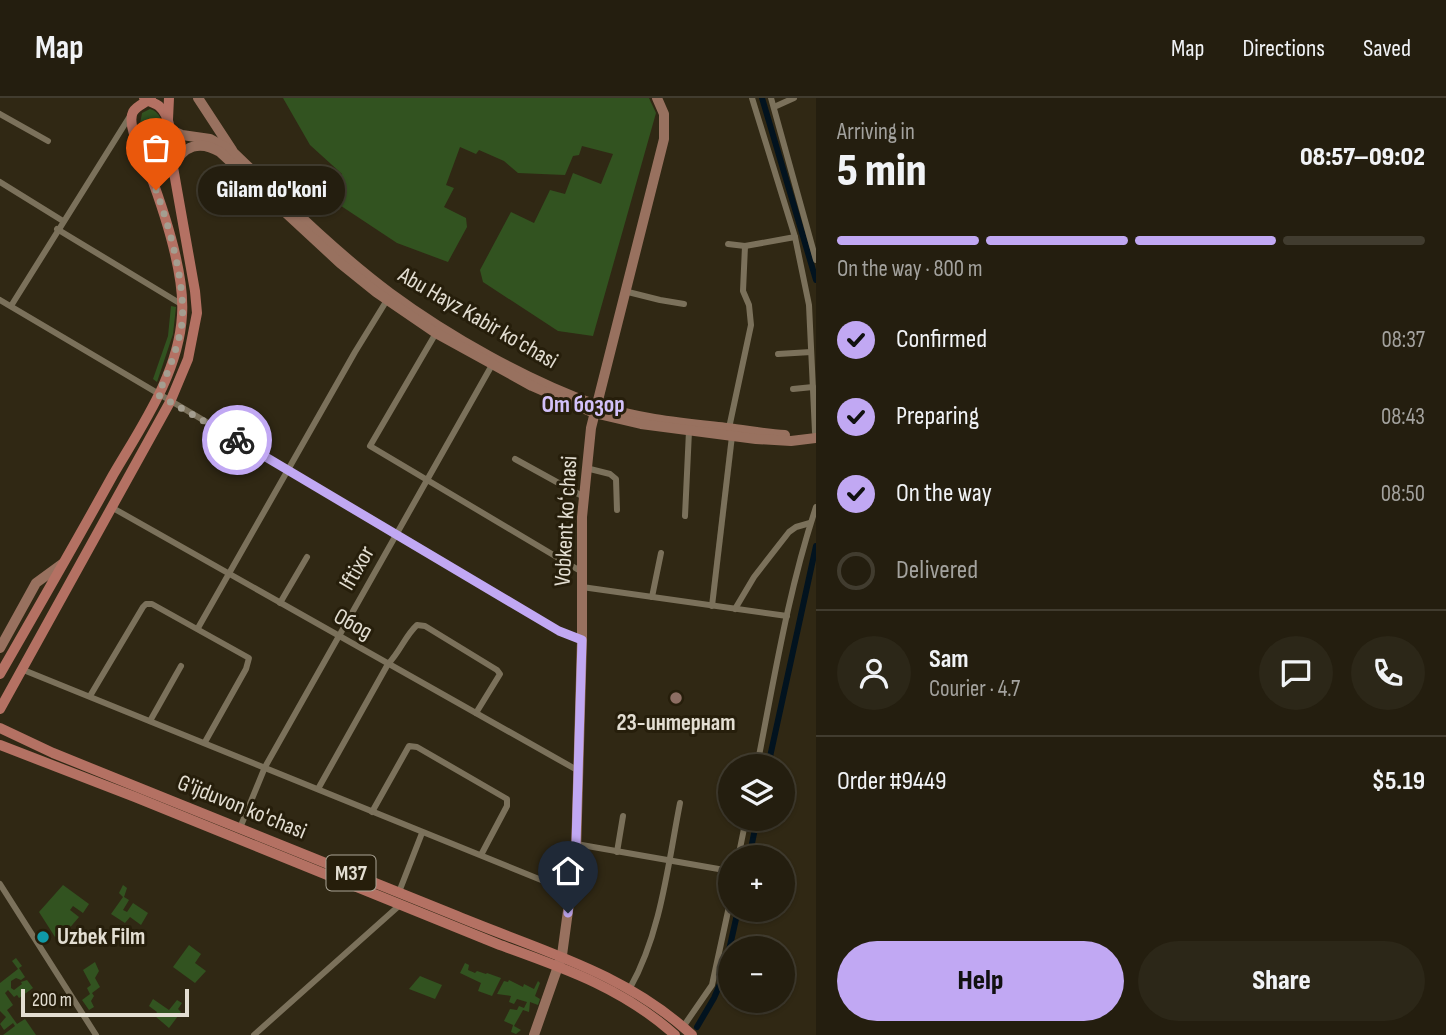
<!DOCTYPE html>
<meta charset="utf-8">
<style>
:root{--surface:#241e0f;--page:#2c2718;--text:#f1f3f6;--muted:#a3a29e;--line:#413c2f;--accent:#c1a8f3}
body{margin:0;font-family:"Sofia Sans Condensed",sans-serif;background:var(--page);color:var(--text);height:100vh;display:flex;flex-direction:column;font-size:26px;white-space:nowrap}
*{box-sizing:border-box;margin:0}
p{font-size:23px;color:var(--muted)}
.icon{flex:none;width:38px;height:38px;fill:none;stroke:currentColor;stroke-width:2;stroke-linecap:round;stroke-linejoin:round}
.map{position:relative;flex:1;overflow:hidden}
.panel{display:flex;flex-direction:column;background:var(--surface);width:630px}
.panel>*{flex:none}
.controls{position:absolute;left:718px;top:656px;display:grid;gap:14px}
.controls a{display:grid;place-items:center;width:77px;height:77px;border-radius:50%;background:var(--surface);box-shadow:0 2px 5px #0004,0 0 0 2px var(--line);font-size:35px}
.scale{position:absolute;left:21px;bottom:18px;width:168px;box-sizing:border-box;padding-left:7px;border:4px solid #e3ded2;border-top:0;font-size:19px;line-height:24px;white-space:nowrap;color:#e3ded2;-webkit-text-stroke:5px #261e0b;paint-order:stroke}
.pin{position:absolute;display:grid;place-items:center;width:60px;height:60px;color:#fff;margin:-72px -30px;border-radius:50% 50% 50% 0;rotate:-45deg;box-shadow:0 0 7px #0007}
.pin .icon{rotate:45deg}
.courier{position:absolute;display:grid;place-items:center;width:70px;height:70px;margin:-35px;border:5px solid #c1a8f3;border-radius:50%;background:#fff;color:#222;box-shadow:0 2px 9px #0007}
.bubble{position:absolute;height:49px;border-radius:24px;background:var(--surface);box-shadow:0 2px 5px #0004,0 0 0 2px var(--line);font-size:23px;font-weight:800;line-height:49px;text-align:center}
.summary em{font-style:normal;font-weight:800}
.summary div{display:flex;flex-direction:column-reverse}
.summary{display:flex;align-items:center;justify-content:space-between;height:119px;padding:0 21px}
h1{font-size:46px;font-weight:800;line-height:52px}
.bar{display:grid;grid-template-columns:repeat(4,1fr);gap:10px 7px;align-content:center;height:84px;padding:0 21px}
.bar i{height:9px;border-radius:5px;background:var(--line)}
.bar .selected{background:var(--accent)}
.bar p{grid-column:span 4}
.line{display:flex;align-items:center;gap:18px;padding:0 21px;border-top:2px solid var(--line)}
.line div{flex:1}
.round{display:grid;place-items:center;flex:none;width:74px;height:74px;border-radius:37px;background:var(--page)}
ol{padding:0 21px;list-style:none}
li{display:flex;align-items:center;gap:21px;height:77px}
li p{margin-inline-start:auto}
li .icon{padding:7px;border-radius:50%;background:var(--accent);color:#111;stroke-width:4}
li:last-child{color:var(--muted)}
li i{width:38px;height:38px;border:4px solid var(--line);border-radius:50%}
.cta{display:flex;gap:14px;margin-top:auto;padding:14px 21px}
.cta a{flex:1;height:80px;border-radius:42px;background:var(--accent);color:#111;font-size:28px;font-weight:800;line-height:80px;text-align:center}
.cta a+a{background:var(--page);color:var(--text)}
header{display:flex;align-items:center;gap:42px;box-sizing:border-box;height:98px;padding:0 35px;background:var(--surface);border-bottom:2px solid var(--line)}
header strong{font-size:33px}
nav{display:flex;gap:38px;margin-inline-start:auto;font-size:24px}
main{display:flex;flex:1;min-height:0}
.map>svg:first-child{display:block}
.green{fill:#325320}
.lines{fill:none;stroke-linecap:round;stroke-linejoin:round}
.canal{stroke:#02131f;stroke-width:6}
.street{stroke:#7b715b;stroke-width:6}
.secondary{stroke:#98715f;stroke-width:10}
.primary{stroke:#b47163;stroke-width:10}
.done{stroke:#a49e90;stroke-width:7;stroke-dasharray:0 12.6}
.route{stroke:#c1a8f3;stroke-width:9}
.education-dot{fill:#8d6e63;stroke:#261e0b;stroke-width:2.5}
.culture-dot{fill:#0f9aa8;stroke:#261e0b;stroke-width:2.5}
.labels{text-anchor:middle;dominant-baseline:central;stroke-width:6;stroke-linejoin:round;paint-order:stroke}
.shield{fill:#261e0b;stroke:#aaa496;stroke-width:2}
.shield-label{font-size:21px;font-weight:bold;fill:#e3ded2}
.street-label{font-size:23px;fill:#e3ded2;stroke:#261e0b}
.poi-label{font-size:23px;font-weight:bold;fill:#e3ded2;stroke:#261e0b}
.neighbourhood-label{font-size:24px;font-weight:bold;fill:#d3c1fa;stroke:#261e0b}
</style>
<header>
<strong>Map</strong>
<nav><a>Map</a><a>Directions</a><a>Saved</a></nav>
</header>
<main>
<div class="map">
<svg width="816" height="937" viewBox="0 0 816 937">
<rect width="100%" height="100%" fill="#302814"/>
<!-- green -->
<g class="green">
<path d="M283,0H649L656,15L593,238L558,233L483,184L480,172L511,114L534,125L550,92L565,96L573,75L601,86L613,56L582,48L579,57L573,58L565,77L518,75L504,63L479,52L476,56L460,49L446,87L454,90L444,109L466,120L467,129L448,164L397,145L323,96L342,76L310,47Z"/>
<path d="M150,11C169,16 165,52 167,68L161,72L156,69L140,26L142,15Z"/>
<path d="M171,208L176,209L173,236L157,284L153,281L168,238Z"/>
<path d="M63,787L89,806L83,815L73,808L70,812L79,819L67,833L55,839L39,814Z"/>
<path d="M123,787L127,790L124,799L129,802L123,812L127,814L133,805L148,815L141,827L130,819L125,825L111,816L123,799L119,795Z"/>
<path d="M189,847L201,856L195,865L206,873L195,885L173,869Z"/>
<path d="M16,860L22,868L19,870L25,879L21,882L16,880L11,883V890L14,892L22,886L21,884L27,882L33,890L19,900L17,897L14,899L8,892L5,895L13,907L7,912L17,926L25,921L36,937H3L15,928L13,925L4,932L0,926L6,919L0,913V885L18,871L12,863Z"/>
<path d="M95,864L99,873L95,880L100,889L92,895L94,898L91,903L94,909L89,912L82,902L90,896L87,890L91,887L83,872Z"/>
<path d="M465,865L469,867L468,872L475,875L477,873L486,876L487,875L501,880L492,898L478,893L481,885L460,875Z"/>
<path d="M420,878L442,887L435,901L409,891Z"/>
<path d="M509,882L523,889L524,886L534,891L538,883L540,885L535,898L540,901L538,907L530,904L529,914L523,912L514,928L521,932L516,936L511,934L513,927L504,923L510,911L517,912L519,908L524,910L527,904L517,901L514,906L509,904L511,898L497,896L504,883L508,884Z"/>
<path d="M153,901L169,912L177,902L182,905L178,911L181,914L169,930L155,918L157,914L149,908Z"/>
</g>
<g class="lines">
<!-- canal -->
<g class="canal">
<path d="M762,0L816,182"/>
<path d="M768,668L816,448"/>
<path d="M749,760L757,721"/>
<path d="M697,929L714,900L723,879L738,812"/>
</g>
<!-- street -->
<g class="street">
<path d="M752,0L795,139L809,207L815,334"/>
<path d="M771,0L816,162"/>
<path d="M774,9L794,0"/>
<path d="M0,16L48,43"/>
<path d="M0,84L63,123"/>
<path d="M57,131L181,206"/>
<path d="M728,146L745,148L795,139"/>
<path d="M624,193L660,202L684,206"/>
<path d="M0,202L560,533L582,542"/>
<path d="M11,208L130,18"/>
<path d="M436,235L370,348L582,474"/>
<path d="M778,256L811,254"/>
<path d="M793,291L813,289"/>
<path d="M729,330L751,227L749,207L743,193L745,148"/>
<path d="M515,361L584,399"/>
<path d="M586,370L610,376L616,381L617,412"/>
<path d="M111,409L577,672"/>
<path d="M685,418L689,333"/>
<path d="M582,489L787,518"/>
<path d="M652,499L661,455"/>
<path d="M280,505L307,459"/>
<path d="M712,508L732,338"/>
<path d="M735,511L754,479L789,434L796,429L810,425"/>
<path d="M198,530L355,254L387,202"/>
<path d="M21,571L571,794"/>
<path d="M90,598L143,509L146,506H152L249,560L246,571L205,644"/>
<path d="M150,623L181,568"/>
<path d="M757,668C774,582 788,493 816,409"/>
<path d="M318,691L388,566C400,554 405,538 417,527L425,528L497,572L500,576L476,615"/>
<path d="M372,714L409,648L417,649L507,701V708L481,757"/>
<path d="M240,730L265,669L492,267"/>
<path d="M576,746L730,773"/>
<path d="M617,754L623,718"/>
<path d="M738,760L746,721"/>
<path d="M0,786L96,937"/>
<path d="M399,794L422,735"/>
<path d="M630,890C661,835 668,766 680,705"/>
<path d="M683,929L712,887L730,804"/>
<path d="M254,937L401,806"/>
</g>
<!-- secondary -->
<g class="secondary">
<path d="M198,0L232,52"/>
<path d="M169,31L182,37L210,41L232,53C283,102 334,153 390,195C448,238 528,283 596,307C638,321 683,325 727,330C746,332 765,336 785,337"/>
<path d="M173,69C183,47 200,42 220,54L340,165L376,194L436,235L532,288L594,315L641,326L756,341L791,343L816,340"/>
<path d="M0,550L36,485L62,466"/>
<path d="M534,937L562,857L576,754L582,542V419L591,330L664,41V16L657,0"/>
</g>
<!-- primary -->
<g class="primary">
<path d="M144,0C149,4 155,5 159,8C174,21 171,51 173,69C167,79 159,78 149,73C144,59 126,27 133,14C137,7 146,5 151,0"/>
<path d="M168,21L169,0"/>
<path d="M0,576C38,510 76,444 113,377C141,329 179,275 182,217C185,175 164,113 149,73"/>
<path d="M0,611L170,304L188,261L197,215L195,193L173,69"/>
<path d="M0,630L53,655C188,709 323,763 457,818C541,853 624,874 692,937"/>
<path d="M0,647L135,699L500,847C564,870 623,890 675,937"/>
</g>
</g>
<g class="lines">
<!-- done -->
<path class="done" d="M156,92C169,127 186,188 182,225C178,250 168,274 158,297L237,342"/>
<!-- route -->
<path class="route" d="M237,342L559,533L582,542L576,746L568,815"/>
</g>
<!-- markers -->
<circle class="education-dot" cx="676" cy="600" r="7"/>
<circle class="culture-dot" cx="43" cy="839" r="7"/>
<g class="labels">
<!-- shield labels -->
<rect class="shield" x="326.5" y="757.5" width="49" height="35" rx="5"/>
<g class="shield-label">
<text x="351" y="775">M37</text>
</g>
<!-- street labels -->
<g class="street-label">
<text transform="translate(478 220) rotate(30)">Abu Hayz Kabir ko'chasi</text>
<text transform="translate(566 423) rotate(-87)">Vobkent koʻchasi</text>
<text transform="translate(357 470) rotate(-60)">Iftixor</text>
<text transform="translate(353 526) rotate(29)">Обод</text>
<text transform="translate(242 709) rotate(22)">G'ijduvon ko'chasi</text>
</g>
<!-- poi labels -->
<g class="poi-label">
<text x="676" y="625">23-интернат</text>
<text x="57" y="839" text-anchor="start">Uzbek Film</text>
</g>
<!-- neighbourhood labels -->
<g class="neighbourhood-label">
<text x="583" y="306">От бозор</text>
</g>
</g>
</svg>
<div class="controls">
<a><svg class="icon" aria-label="layers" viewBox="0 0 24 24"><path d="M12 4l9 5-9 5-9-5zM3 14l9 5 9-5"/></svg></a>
<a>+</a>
<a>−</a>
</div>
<div class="scale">200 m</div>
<div class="pin" style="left:156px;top:92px;background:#ea580c"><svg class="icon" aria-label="bag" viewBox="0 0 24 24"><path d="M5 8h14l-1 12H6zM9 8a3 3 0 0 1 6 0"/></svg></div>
<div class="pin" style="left:568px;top:815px;background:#1f2937"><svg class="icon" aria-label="home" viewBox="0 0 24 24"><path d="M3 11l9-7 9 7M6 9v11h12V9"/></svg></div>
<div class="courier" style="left:237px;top:342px"><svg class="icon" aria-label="bike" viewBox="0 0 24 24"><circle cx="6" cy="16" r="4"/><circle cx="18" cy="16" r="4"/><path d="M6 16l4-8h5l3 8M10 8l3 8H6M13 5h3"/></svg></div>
<div class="bubble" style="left:198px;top:68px;width:147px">Gilam do'koni</div>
</div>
<section class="panel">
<div class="summary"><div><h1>5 min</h1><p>Arriving in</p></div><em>08:57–09:02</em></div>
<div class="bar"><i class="selected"></i><i class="selected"></i><i class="selected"></i><i></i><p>On the way · 800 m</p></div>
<ol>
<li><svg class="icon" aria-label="check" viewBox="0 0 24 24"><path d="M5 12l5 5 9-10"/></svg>Confirmed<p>08:37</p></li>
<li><svg class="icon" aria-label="check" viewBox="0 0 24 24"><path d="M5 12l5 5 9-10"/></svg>Preparing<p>08:43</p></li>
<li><svg class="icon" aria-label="check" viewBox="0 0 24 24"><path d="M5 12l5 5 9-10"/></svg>On the way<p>08:50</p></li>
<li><i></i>Delivered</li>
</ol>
<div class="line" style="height:126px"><a class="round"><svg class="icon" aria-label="person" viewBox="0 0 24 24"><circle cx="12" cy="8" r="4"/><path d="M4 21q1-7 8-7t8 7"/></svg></a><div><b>Sam</b><p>Courier · 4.7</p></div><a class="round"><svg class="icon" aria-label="chat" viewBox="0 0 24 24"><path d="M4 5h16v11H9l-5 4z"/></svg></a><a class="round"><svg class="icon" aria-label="phone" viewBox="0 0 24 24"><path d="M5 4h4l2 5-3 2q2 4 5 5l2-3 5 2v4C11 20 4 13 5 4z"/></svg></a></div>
<div class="line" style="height:91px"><div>Order #9449</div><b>$5.19</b></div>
<div class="cta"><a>Help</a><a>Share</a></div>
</section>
</main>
